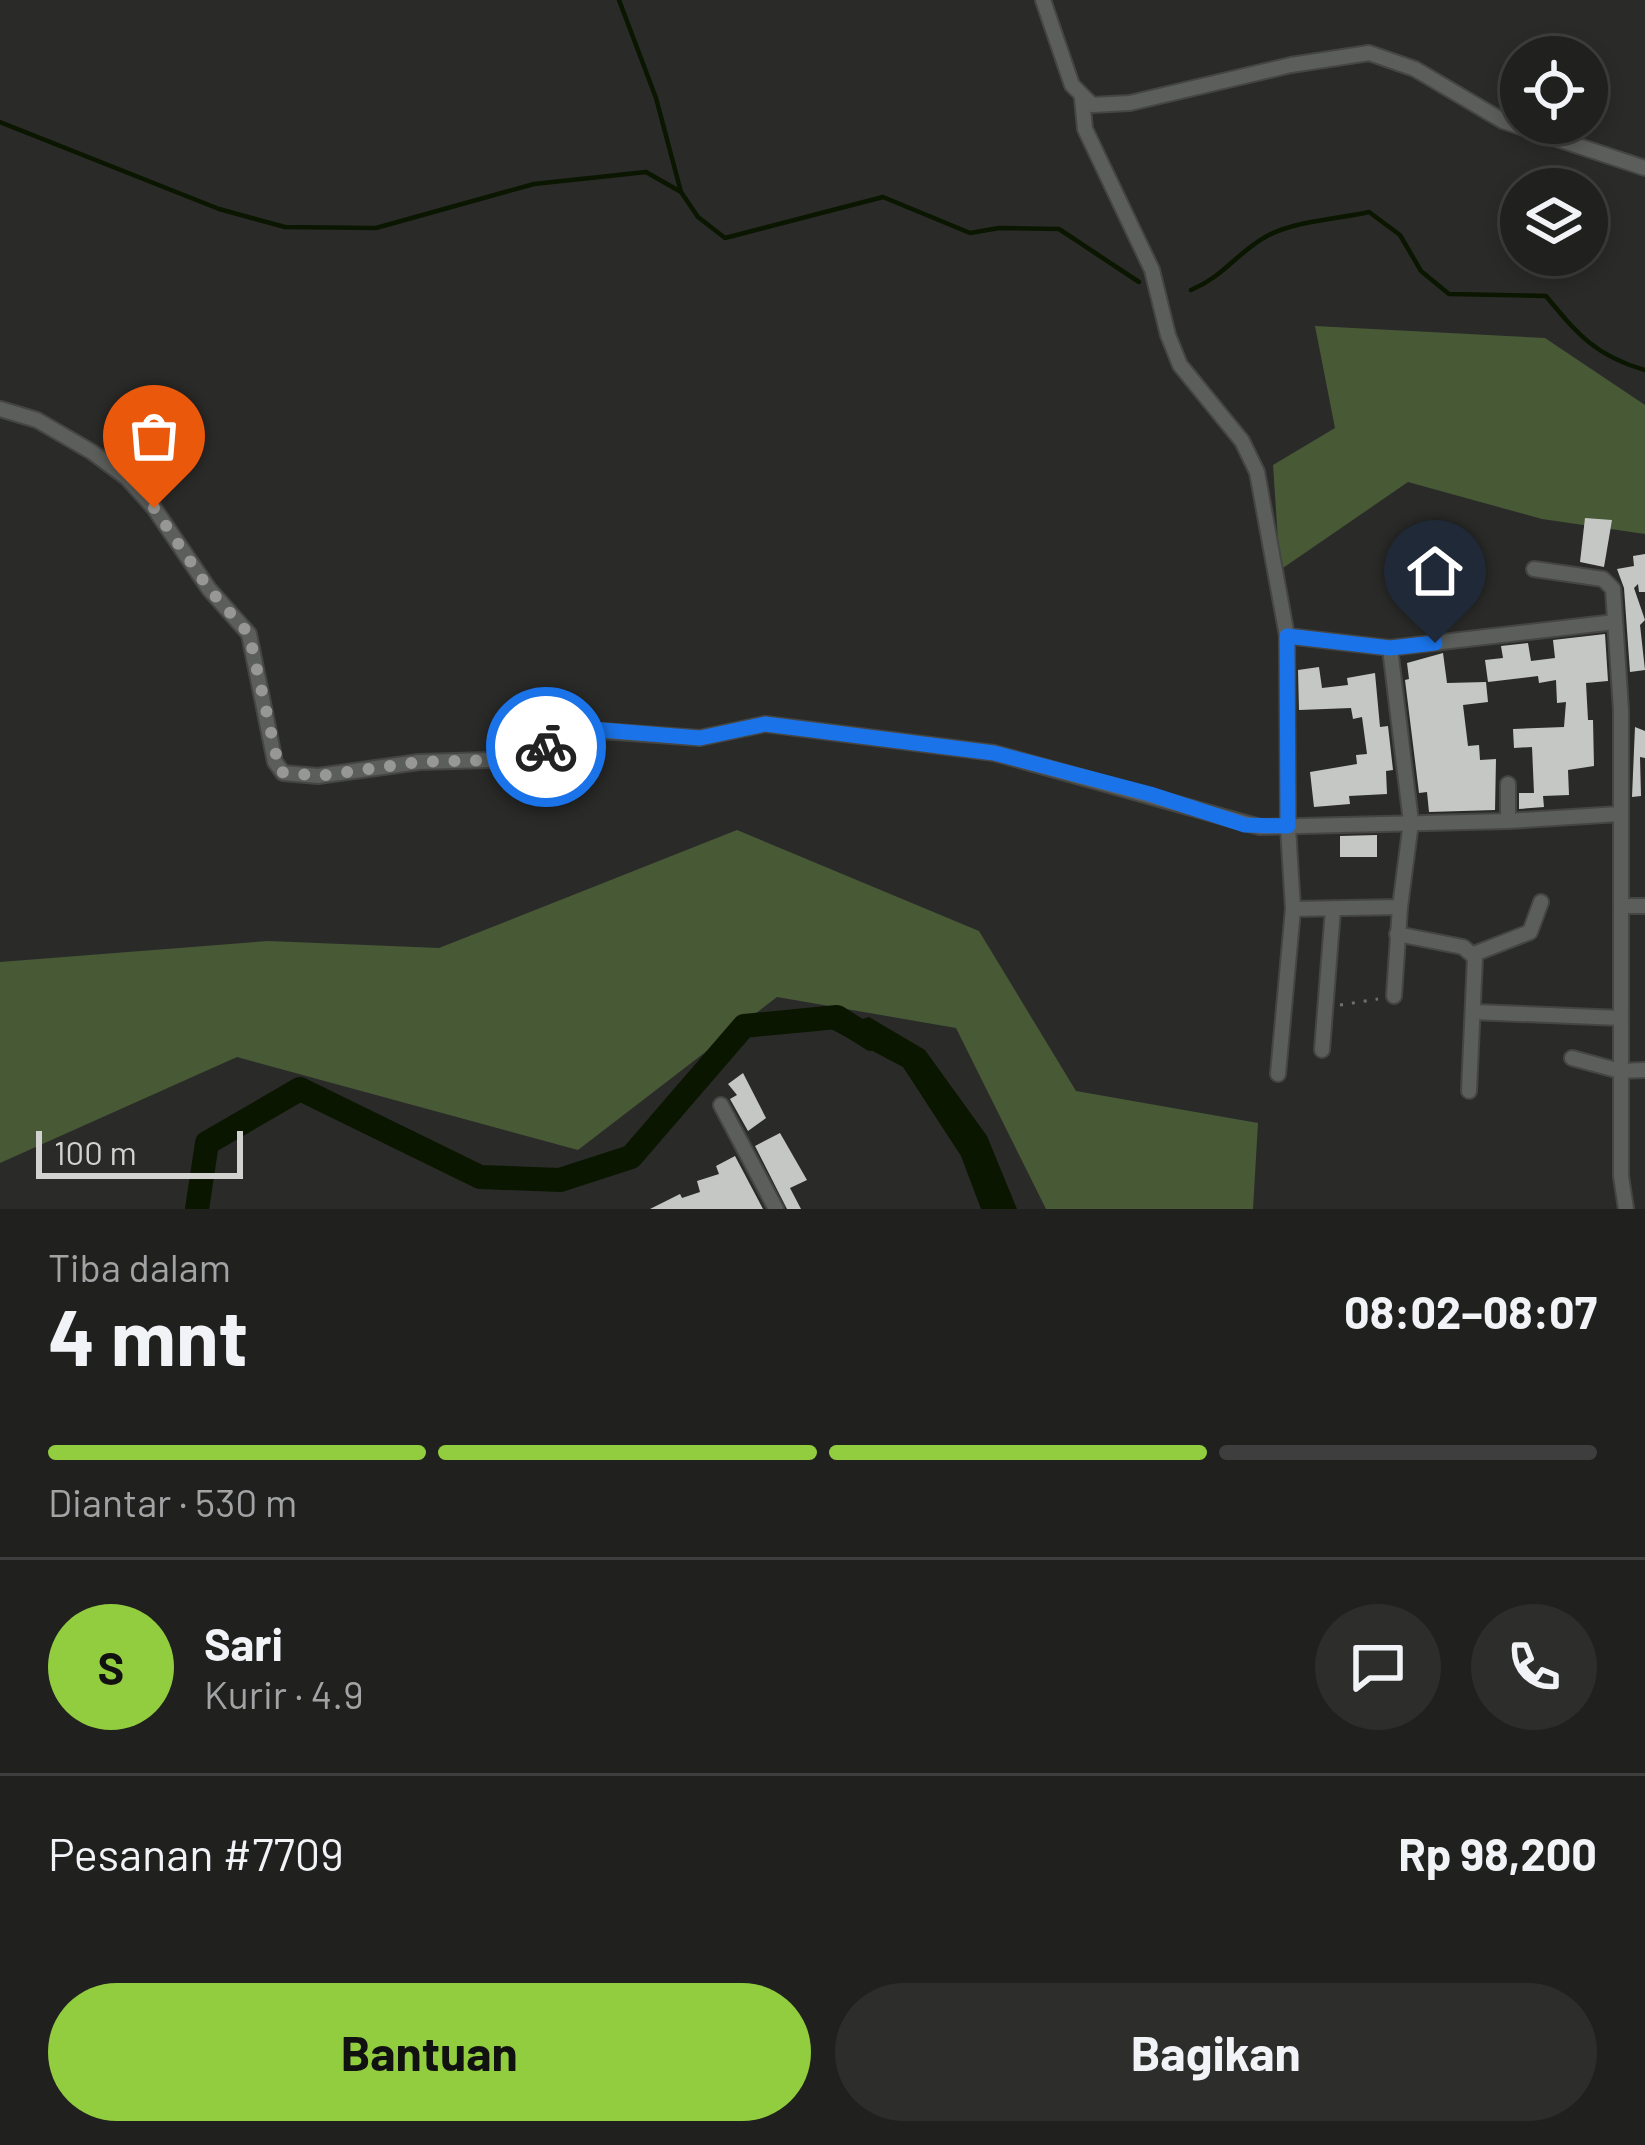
<!DOCTYPE html>
<html lang="id">
<meta charset="utf-8">
<style>
:root{--surface:#20201f;--page:#2d2d2c;--text:#f1f3f6;--muted:#a2a3a4;--line:#3d3e3d;--accent:#92cd3f}
body{margin:0;font-family:Barlow,sans-serif;background:var(--page);color:var(--text);height:100vh;display:flex;flex-direction:column;font-size:45px;white-space:nowrap}
*{box-sizing:border-box;margin:0}
p{font-size:39px;color:var(--muted)}
.icon{flex:none;width:66px;height:66px;fill:none;stroke:currentColor;stroke-width:2;stroke-linecap:round;stroke-linejoin:round}
.map{position:relative;height:1209px;overflow:hidden}
.side{display:flex;flex-direction:column;background:var(--surface);flex:1}
.side>*{flex:none}
.tools{position:absolute;left:1500px;top:36px;display:grid;gap:24px}
.tools a{display:grid;place-items:center;width:108px;height:108px;border-radius:50%;background:var(--surface);box-shadow:0 6px 18px #0003,0 0 0 3px var(--line);font-size:60px}
.scale{position:absolute;left:36px;bottom:30px;width:207px;box-sizing:border-box;padding-left:12px;border:6px solid #d2d3d1;border-top:0;font-size:33px;line-height:42px;white-space:nowrap;color:#d2d3d1;-webkit-text-stroke:9px #2a2b29;paint-order:stroke}
.pin{position:absolute;display:grid;place-items:center;width:102px;height:102px;color:#fff;margin:-123px -51px;border-radius:50% 50% 50% 0;rotate:-45deg;box-shadow:0 0 12px #0007}
.pin .icon{rotate:45deg}
.courier{position:absolute;display:grid;place-items:center;width:120px;height:120px;margin:-60px;border:9px solid #1a73e8;border-radius:50%;background:#fff;color:#222;box-shadow:0 3px 15px #0007}
.summary em{font-style:normal;font-weight:700}
.summary div{display:flex;flex-direction:column-reverse}
.summary{display:flex;align-items:center;justify-content:space-between;height:204px;padding:0 48px}
h1{font-size:78px;font-weight:700;line-height:90px}
.bar{display:grid;grid-template-columns:repeat(4,1fr);gap:18px 12px;align-content:center;height:144px;padding:0 48px}
.bar i{height:15px;border-radius:9px;background:var(--line)}
.bar .current{background:var(--accent)}
.bar p{grid-column:span 4}
.line{display:flex;align-items:center;gap:30px;padding:0 48px;border-top:3px solid var(--line)}
.line div{flex:1}
.round{display:grid;place-items:center;flex:none;width:126px;height:126px;border-radius:63px;background:var(--page)}
.primary-button{display:flex;gap:24px;margin-top:auto;padding:24px 48px}
.primary-button a{flex:1;height:138px;border-radius:72px;background:var(--accent);color:#111;font-size:48px;font-weight:700;line-height:138px;text-align:center}
.primary-button a+a{background:var(--page);color:var(--text)}
.map>svg:first-child{display:block}
.green{fill:#485936}
.water{fill:#0b1600}
.lines{fill:none;stroke-linecap:round;stroke-linejoin:round}
.stream{stroke:#0b1600;stroke-width:4.5}
.river{stroke:#0b1600;stroke-width:24}
.building{fill:#c5c7c4}
.street-casing{stroke:#454644;stroke-width:18}
.path{stroke:#70716f;stroke-width:3;stroke-dasharray:3 9;stroke-linecap:butt}
.street{stroke:#5c5e5b;stroke-width:14}
.done{stroke:#979896;stroke-width:12;stroke-dasharray:0 21.6}
.route{stroke:#1a73e8;stroke-width:15}
</style>
<div class="map">
<svg width="1645" height="1209" viewBox="0 0 1645 1209">
<rect width="100%" height="100%" fill="#2a2b29"/>
<!-- green -->
<g class="green">
<path d="M1315,326L1545,338L1645,405V534L1542,519L1408,482L1280,570L1273,465L1335,428Z"/>
<path d="M737,830L979,931L1076,1091L1258,1123L1253,1209H1046L956,1028L777,997L578,1150L237,1057L0,1163V962L268,941L439,948Z"/>
</g>
<!-- water -->
<path class="water" d="M869,1017L925,1050L987,1136L1017,1209H981L961,1156L903,1067L831,1029Z"/>
<g class="lines">
<!-- stream -->
<g class="stream">
<path d="M619,0L656,98L681,192L698,217L725,238L883,197L970,233L999,228L1059,229L1139,282"/>
<path d="M0,122L219,209L285,227L376,228L534,184L646,172L681,192"/>
<path d="M1191,290C1226,275 1236,253 1267,236C1295,221 1337,219 1369,212L1400,235L1421,271L1449,294L1546,296C1578,335 1596,356 1645,370"/>
</g>
<!-- river -->
<path class="river" d="M197,1209L207,1143L300,1089L480,1177L560,1180L631,1157L744,1026L837,1017L872,1039"/>
</g>
<!-- building -->
<g class="building">
<path d="M1585,518L1612,520L1604,567L1580,562Z"/>
<path d="M1645,554V592H1639L1638,584L1634,588L1645,620L1640,625L1645,670L1630,672L1624,588L1617,569L1634,566L1633,556Z"/>
<path d="M1605,634L1608,681L1586,683L1588,720H1593L1594,766L1568,770L1569,795L1543,796L1544,807L1519,809V793H1534L1532,747L1514,748L1513,729L1564,727L1566,702L1557,703L1556,680L1539,683L1538,676L1488,682L1485,660L1503,658L1501,646L1528,643L1531,661L1555,658L1553,640Z"/>
<path d="M1443,653L1447,683L1486,682L1488,702L1463,705L1468,746L1479,745L1480,760L1496,759L1495,810L1429,812L1427,792L1419,793L1405,680L1409,679L1407,663Z"/>
<path d="M1319,667L1322,688L1348,685L1347,678L1375,673L1380,727L1388,726L1393,770L1386,771L1387,794L1349,796L1350,804L1314,807L1310,772L1357,764L1356,755L1367,754L1362,717L1353,719L1351,708L1299,710L1298,670Z"/>
<path d="M1635,727L1645,731V758L1640,757L1641,796L1632,797Z"/>
<path d="M1377,835V857H1340V836Z"/>
<path d="M743,1073L766,1118L748,1131L730,1099L737,1095L728,1084Z"/>
<path d="M780,1133L807,1180L790,1188L801,1209H787L755,1146Z"/>
<path d="M735,1156L763,1209H650L680,1194L682,1198L700,1192L697,1181L719,1174L716,1166Z"/>
</g>
<g class="lines">
<defs>
<g id="street">
<path d="M1043,0L1072,85L1092,105L1130,103L1291,65L1369,53L1415,69L1503,121L1645,168"/>
<path d="M1082,98L1085,129L1152,270L1168,335L1180,365L1242,441L1257,472L1287,636L1288,827L1293,909"/>
<path d="M0,409L37,420L92,452L127,478L154,508L209,589L249,634L275,762L283,773L318,776L419,762L490,760L602,731L700,738L765,724L994,753L1260,827L1508,821L1619,814"/>
<path d="M1534,569L1603,579L1613,589L1621,710V1176L1626,1209"/>
<path d="M1390,648L1615,622"/>
<path d="M1508,821V784"/>
<path d="M1622,906H1645"/>
<path d="M1397,934L1463,947L1475,957L1469,1091"/>
<path d="M1474,954L1530,932L1541,902"/>
<path d="M1394,996L1400,907"/>
<path d="M1474,1012L1621,1018"/>
<path d="M1322,1050L1333,909"/>
<path d="M1572,1058L1620,1071L1645,1070"/>
<path d="M1278,1074L1293,909L1400,907L1411,822L1390,648L1287,636"/>
<path d="M721,1105L776,1209"/>
</g>
</defs>
<!-- street casing -->
<use href="#street" class="street-casing"/>
<!-- path -->
<path class="path" d="M1340,1005L1378,999"/>
<!-- street -->
<use href="#street" class="street"/>
</g>
<g class="lines">
<!-- done -->
<path class="done" d="M154,508L209,589L249,634L280,772L318,776L419,762L490,760L546,747"/>
<!-- route -->
<path class="route" d="M546,747L602,730L700,738L765,724L994,753L1150,794L1245,825L1288,826L1287,636L1390,648L1435,643"/>
</g>
</svg>
<div class="tools">
<a><svg class="icon" aria-label="locate" viewBox="0 0 24 24"><circle cx="12" cy="12" r="6"/><path d="M12 2v4M12 18v4M2 12h4M18 12h4"/></svg></a>
<a><svg class="icon" aria-label="layers" viewBox="0 0 24 24"><path d="M12 4l9 5-9 5-9-5zM3 14l9 5 9-5"/></svg></a>
</div>
<div class="scale">100 m</div>
<div class="pin" style="left:154px;top:508px;background:#ea580c"><svg class="icon" aria-label="bag" viewBox="0 0 24 24"><path d="M5 8h14l-1 12H6zM9 8a3 3 0 0 1 6 0"/></svg></div>
<div class="pin" style="left:1435px;top:643px;background:#1f2937"><svg class="icon" aria-label="home" viewBox="0 0 24 24"><path d="M3 11l9-7 9 7M6 9v11h12V9"/></svg></div>
<div class="courier" style="left:546px;top:747px"><svg class="icon" aria-label="bike" viewBox="0 0 24 24"><circle cx="6" cy="16" r="4"/><circle cx="18" cy="16" r="4"/><path d="M6 16l4-8h5l3 8M10 8l3 8H6M13 5h3"/></svg></div>
</div>
<section class="side">
<div class="summary"><div><h1>4 mnt</h1><p>Tiba dalam</p></div><em>08:02–08:07</em></div>
<div class="bar"><i class="current"></i><i class="current"></i><i class="current"></i><i></i><p>Diantar · 530 m</p></div>
<div class="line" style="height:216px"><b class="round" style="background:var(--accent);color:#111">S</b><div><b>Sari</b><p>Kurir · 4.9</p></div><a class="round"><svg class="icon" aria-label="chat" viewBox="0 0 24 24"><path d="M4 5h16v11H9l-5 4z"/></svg></a><a class="round"><svg class="icon" aria-label="phone" viewBox="0 0 24 24"><path d="M5 4h4l2 5-3 2q2 4 5 5l2-3 5 2v4C11 20 4 13 5 4z"/></svg></a></div>
<div class="line" style="height:156px"><div>Pesanan #7709</div><b>Rp 98,200</b></div>
<div class="primary-button"><a>Bantuan</a><a>Bagikan</a></div>
</section>
